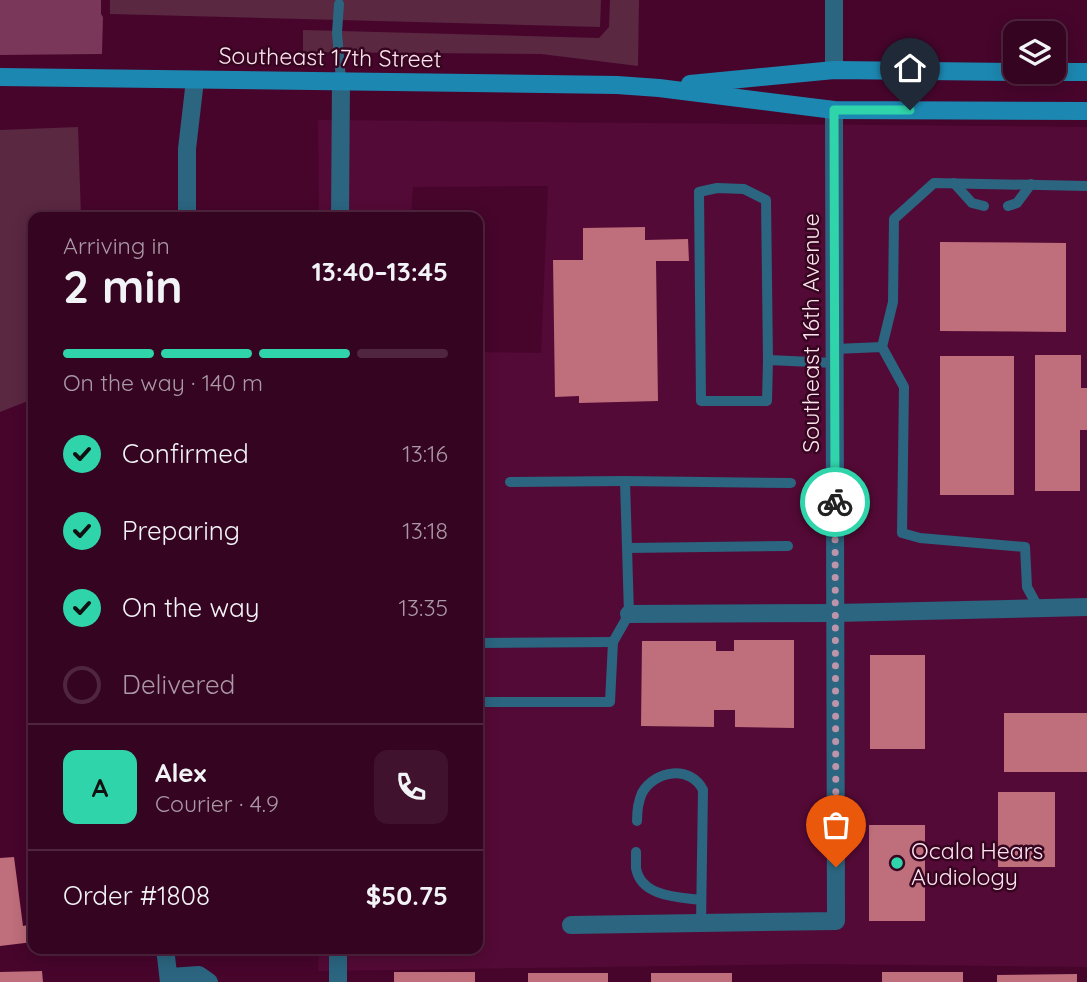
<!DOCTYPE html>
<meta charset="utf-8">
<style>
:root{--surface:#350421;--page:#40122e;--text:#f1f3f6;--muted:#aa98a5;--line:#4f253f;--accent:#2fd4aa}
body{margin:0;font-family:Quicksand,sans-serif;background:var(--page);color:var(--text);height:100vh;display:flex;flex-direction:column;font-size:26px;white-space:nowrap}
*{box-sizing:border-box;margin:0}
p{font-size:23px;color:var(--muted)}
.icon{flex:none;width:38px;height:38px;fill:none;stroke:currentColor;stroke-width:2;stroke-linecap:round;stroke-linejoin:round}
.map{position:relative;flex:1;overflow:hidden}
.drawer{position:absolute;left:28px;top:212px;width:455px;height:742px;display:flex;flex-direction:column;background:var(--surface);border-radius:14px;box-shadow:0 4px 18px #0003,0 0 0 2px var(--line)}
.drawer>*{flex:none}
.controls{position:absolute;left:1003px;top:21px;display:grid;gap:14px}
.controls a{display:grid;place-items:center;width:63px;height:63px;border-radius:14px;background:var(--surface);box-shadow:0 4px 18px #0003,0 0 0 2px var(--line);font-size:35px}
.pin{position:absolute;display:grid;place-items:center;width:60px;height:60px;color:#fff;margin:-72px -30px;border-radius:50% 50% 50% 0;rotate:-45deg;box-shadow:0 0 7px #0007}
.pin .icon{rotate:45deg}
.courier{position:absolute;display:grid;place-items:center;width:70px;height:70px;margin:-35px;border:5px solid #2fd4aa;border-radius:50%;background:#fff;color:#222;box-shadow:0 2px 9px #0007}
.head em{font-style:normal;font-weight:700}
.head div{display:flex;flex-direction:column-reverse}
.head{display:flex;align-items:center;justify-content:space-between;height:119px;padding:0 35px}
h1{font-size:46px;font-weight:700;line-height:52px}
.bar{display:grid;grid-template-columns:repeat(4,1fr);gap:10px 7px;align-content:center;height:84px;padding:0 35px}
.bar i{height:9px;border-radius:5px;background:var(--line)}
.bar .active{background:var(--accent)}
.bar p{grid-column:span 4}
.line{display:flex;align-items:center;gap:18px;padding:0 35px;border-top:2px solid var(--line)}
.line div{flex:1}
.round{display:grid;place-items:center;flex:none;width:74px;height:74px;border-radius:14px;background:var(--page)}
ol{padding:0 35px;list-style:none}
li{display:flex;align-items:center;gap:21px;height:77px}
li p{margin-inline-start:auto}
li .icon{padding:7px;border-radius:50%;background:var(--accent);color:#111;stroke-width:4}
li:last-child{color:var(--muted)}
li i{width:38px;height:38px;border:4px solid var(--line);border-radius:50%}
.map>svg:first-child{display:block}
.built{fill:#540a36}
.green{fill:#5a2841}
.forest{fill:#7a3759}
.building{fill:#bf6e7b}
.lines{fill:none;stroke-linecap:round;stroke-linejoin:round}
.lane{stroke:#2b6580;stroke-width:10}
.street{stroke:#2b6580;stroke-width:18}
.secondary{stroke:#1c88b2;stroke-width:18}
.done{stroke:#bd95aa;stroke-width:7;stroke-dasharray:0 12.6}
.route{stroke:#2fd4aa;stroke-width:9}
.poi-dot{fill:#2fd4aa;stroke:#360621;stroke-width:2.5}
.labels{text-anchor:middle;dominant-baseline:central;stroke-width:5;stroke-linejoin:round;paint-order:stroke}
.street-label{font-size:23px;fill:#fde3ee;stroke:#360621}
.poi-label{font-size:23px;fill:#fde3ee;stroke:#360621;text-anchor:start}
</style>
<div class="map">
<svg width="1087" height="982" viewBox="0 0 1087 982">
<rect width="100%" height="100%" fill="#47052c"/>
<!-- built -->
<path class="built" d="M318,120L1087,127V967L814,964L318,971L319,949L478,948V352L541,353L548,186L413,187L411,217H319Z"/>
<!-- green -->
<g class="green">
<path d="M110,0H601L600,27L110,14Z"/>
<path d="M610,0H639L638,66L541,54L303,52V30L599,38L609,27Z"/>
<path d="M78,127L81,217H33V399L0,412V130Z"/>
</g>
<!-- forest -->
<path class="forest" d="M0,0H101V14L103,17L102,54L0,55Z"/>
<!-- building -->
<g class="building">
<path d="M645,227V240L688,239L689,261H656L658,401L579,403V396L555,397L553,260H583V228Z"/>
<path d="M940,242L1066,243V332L940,331Z"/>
<path d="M1035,355H1081V388H1087V430H1080V491H1035Z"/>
<rect x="940" y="356" width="74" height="139"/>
<path d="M734,640H794V728L735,727V710H714V727L641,726L642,641H716V651H734Z"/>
<rect x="870" y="655" width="55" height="94"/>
<rect x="1004" y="713" width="83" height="59"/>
<rect x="998" y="792" width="57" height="75"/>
<rect x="869" y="825" width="56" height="96"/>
<path d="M14,857L23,926L33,924V942L0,946V858Z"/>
<path d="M42,971L43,982H0V972Z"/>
<rect x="394" y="972" width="81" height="10"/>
<rect x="882" y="972" width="81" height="10"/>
<rect x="528" y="973" width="80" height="9"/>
<rect x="651" y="973" width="81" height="9"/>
<path d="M1077,974V982H997V975Z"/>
</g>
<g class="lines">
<!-- lane -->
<g class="lane">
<path d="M339,4L337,33L341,80"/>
<path d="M954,183L972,203L984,206"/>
<path d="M1008,206L1017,203L1031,184"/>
<path d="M882,347L893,302L894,219L934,183L1087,186"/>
<path d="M835,349L882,347L904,387L902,533L920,538L1025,547L1027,587L1039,609"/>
<path d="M768,360L766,200L744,189L717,188L699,192L701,401H767L768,360L835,363"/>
<path d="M510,482L625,481L791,483"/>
<path d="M627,548L788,546"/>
<path d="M478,643L613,642"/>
<path d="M478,702H610L613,642L629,614L625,481"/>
<path d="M637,821C637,811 638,802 642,793C655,770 691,765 703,790L701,923"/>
<path d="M636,852C636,857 636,863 636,868C641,897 678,897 701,900"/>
</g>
<!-- street -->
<g class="street">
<path d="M834,70V0"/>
<path d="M187,217V149L195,80"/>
<path d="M340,217L341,80"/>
<path d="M629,614L836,613L1087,607"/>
<path d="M571,925L836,921L834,110"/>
<path d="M165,948L169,982"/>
<path d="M169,977L199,975L209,982"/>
<path d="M338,982V948"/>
</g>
<!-- secondary -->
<g class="secondary">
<path d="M1023,72H1087"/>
<path d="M0,77L617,85L659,88L834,110L1087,111"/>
<path d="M690,84L834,70L1015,72"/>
</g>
</g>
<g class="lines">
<!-- done -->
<path class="done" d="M835,502L836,867"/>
<!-- route -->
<path class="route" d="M835,502L834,110H910"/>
</g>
<!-- markers -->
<circle class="poi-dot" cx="897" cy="863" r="7"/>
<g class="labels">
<!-- street labels -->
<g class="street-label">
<text transform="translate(330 57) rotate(1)">Southeast 17th Street</text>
<text transform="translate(810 333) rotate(-90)">Southeast 16th Avenue</text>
</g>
<!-- poi labels -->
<g class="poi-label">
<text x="911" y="850">Ocala Hears<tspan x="911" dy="26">Audiology</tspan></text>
</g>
</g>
</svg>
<div class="controls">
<a><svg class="icon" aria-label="layers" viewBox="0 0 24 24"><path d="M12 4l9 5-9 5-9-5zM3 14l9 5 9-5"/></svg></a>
</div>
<div class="pin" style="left:836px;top:867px;background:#ea580c"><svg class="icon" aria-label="bag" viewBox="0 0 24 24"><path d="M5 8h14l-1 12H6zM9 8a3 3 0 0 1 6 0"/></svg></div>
<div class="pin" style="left:910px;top:110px;background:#1f2937"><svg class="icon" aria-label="home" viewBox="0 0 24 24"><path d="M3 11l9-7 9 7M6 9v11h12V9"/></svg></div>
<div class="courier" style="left:835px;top:502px"><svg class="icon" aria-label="bike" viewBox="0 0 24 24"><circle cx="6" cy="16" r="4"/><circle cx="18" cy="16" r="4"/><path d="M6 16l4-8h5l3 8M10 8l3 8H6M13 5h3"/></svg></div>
<section class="drawer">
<div class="head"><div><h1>2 min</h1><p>Arriving in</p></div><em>13:40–13:45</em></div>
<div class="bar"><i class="active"></i><i class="active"></i><i class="active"></i><i></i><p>On the way · 140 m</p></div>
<ol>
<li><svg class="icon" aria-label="check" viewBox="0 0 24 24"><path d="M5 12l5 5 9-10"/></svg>Confirmed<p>13:16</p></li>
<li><svg class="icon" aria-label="check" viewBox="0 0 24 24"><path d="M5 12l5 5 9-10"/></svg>Preparing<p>13:18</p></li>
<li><svg class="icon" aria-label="check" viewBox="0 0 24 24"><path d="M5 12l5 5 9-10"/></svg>On the way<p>13:35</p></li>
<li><i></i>Delivered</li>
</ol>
<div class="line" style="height:126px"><b class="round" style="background:var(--accent);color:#111">A</b><div><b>Alex</b><p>Courier · 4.9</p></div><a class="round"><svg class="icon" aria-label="phone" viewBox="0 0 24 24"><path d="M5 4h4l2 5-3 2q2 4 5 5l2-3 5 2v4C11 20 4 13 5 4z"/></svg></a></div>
<div class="line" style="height:91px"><div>Order #1808</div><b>$50.75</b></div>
</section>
</div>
